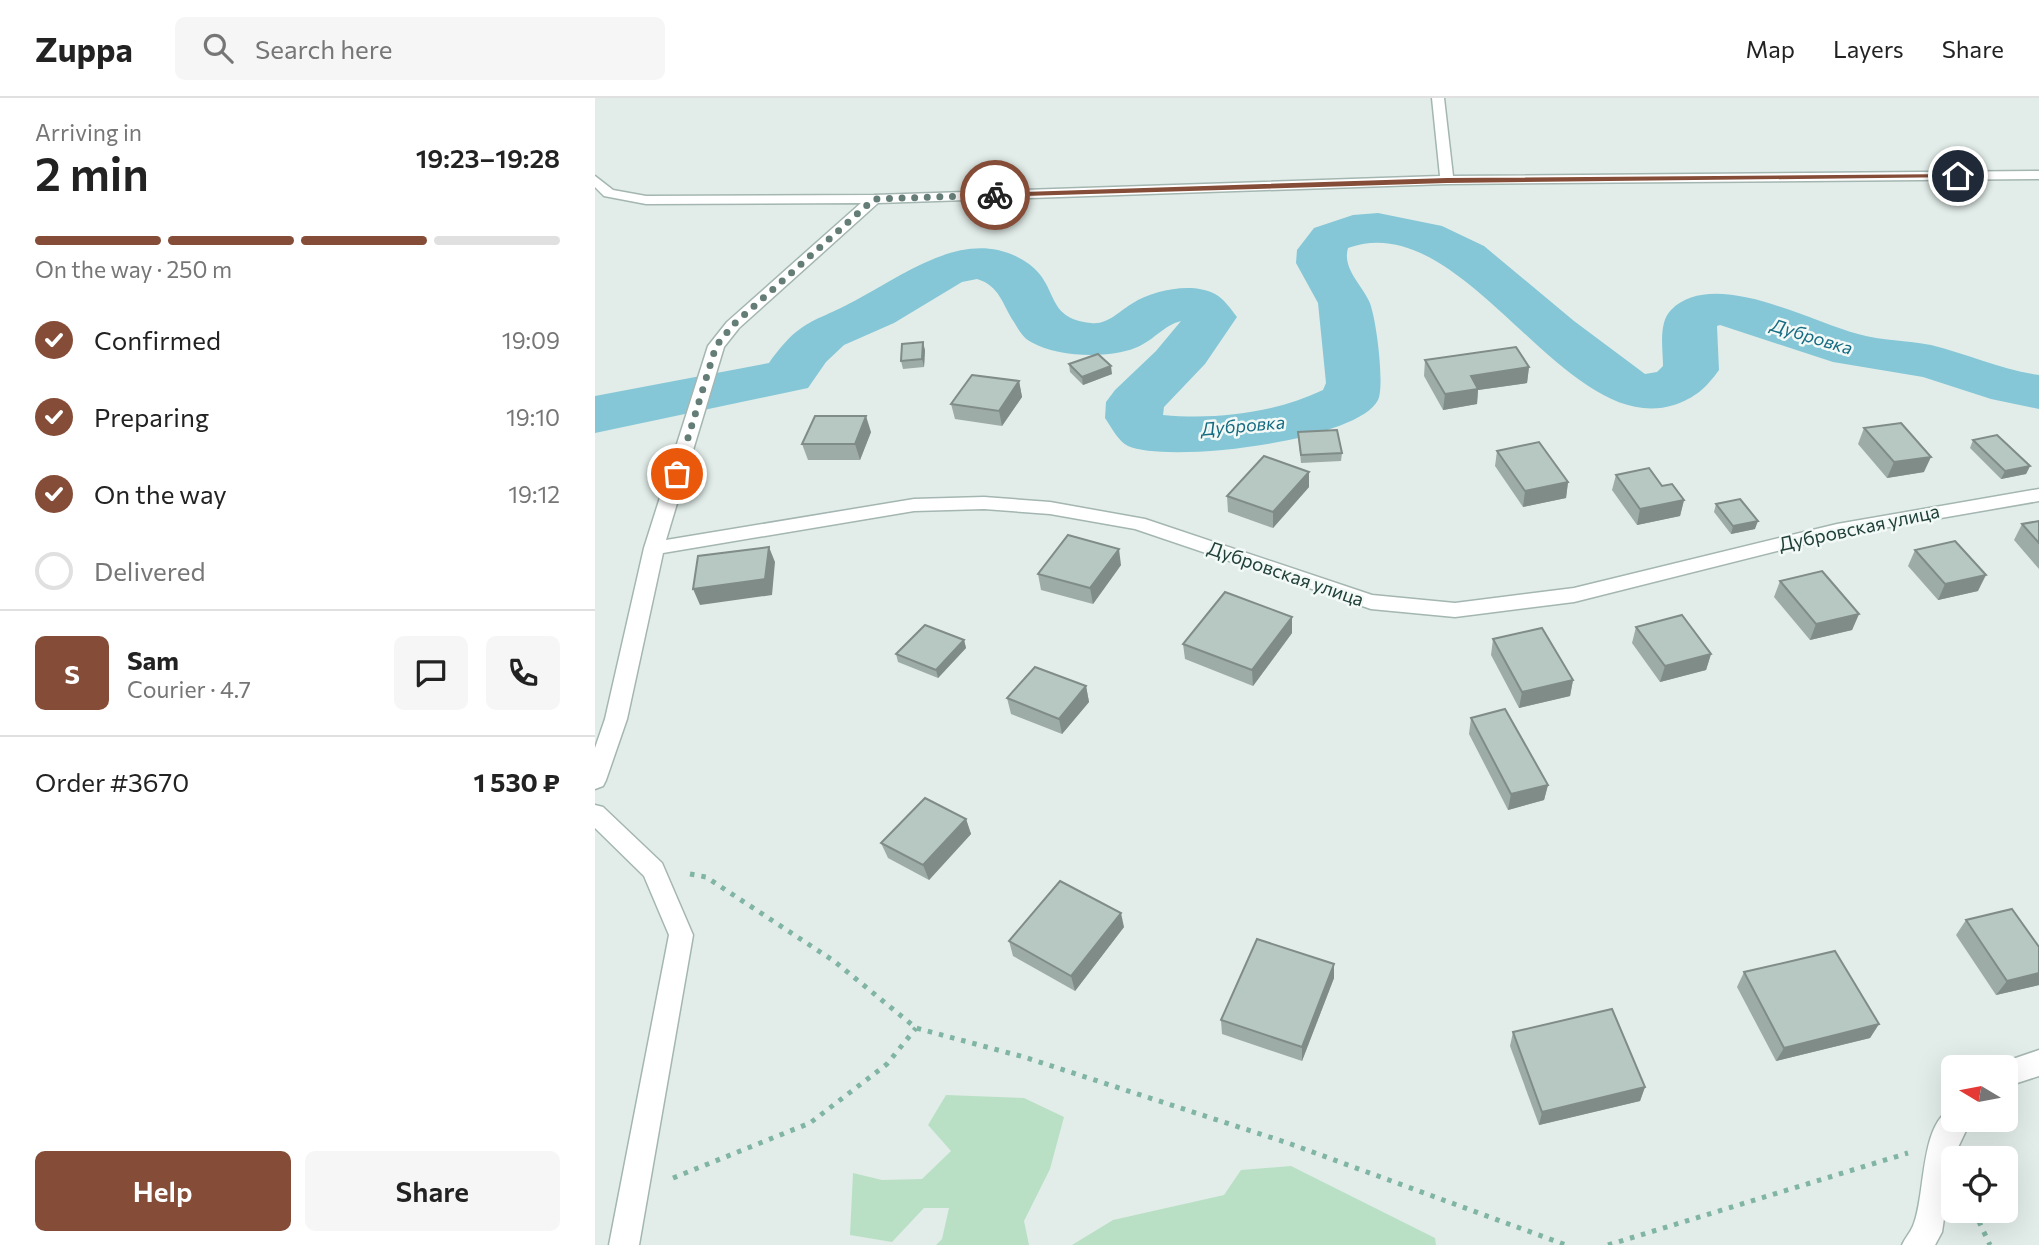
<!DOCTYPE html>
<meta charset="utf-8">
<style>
:root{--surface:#fff;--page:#f6f6f6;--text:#222;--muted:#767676;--line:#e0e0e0;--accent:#854d37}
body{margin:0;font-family:Commissioner,sans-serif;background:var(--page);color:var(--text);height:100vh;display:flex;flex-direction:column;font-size:26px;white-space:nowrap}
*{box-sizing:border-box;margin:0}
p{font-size:23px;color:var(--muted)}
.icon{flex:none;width:38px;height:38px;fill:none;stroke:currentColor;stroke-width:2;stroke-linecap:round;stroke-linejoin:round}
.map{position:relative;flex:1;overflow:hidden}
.drawer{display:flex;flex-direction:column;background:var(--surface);width:595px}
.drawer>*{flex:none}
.needle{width:46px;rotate:280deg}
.tools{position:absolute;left:1346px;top:957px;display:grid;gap:14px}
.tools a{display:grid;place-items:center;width:77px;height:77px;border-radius:10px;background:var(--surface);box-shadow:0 7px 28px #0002;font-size:35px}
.pin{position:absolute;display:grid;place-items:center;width:60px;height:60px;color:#fff;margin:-30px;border:4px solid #fff;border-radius:50%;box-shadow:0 2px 7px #0007}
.courier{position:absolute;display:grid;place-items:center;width:70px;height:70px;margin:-35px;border:5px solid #854d37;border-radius:50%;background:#fff;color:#222;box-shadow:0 2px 9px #0007}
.overview em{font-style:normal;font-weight:600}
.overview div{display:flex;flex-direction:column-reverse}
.overview{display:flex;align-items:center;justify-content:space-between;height:119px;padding:0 35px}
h1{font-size:46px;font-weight:600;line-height:52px}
.bar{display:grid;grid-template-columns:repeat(4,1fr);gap:10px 7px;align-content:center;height:84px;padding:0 35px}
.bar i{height:9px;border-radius:5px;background:var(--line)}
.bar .on{background:var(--accent)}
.bar p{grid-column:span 4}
.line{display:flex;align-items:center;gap:18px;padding:0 35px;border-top:2px solid var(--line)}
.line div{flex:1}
.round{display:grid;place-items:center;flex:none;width:74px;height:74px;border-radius:10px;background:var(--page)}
ol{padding:0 35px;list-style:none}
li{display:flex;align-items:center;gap:21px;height:77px}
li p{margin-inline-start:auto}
li .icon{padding:7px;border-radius:50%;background:var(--accent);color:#fff;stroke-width:4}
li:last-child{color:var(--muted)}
li i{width:38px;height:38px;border:4px solid var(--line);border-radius:50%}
.action{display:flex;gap:14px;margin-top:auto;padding:14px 35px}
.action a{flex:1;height:80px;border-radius:10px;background:var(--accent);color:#fff;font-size:28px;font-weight:600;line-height:80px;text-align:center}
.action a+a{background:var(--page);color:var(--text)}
header{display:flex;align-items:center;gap:42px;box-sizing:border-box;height:98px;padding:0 35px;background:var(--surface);border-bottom:2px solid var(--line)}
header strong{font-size:33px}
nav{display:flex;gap:38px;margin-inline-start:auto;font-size:24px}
.search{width:490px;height:63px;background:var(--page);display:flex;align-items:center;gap:18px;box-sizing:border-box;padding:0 24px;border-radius:10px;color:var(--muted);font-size:26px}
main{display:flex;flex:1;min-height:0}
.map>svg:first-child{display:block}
.green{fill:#b9e0c5}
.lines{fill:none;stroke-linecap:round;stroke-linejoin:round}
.river{fill:#85c7d7;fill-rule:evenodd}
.minor-casing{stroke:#a4b6b1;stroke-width:3}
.path{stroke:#80b4a5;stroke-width:5;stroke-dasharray:4.5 7;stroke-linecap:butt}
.minor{fill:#fff;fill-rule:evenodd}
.wall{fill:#9daca7}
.shaded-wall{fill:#808c88}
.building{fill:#b7c8c2;stroke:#808c88;stroke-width:2}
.route{fill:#854d37}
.done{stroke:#647d77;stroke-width:7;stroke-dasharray:0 12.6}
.labels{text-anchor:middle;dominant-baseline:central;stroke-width:5;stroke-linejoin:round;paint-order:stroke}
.far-water-label{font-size:18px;font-style:italic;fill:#156b81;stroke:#f3f9f6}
.street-label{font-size:19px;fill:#204039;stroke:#f3f9f6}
</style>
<header>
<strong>Zuppa</strong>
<div class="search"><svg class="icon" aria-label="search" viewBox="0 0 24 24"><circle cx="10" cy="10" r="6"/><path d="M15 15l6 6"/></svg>Search here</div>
<nav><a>Map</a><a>Layers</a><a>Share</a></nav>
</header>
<main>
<section class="drawer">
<div class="overview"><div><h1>2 min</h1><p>Arriving in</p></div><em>19:23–19:28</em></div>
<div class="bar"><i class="on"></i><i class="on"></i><i class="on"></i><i></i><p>On the way · 250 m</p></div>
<ol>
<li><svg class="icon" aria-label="check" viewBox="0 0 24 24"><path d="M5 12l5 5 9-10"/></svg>Confirmed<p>19:09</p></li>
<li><svg class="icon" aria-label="check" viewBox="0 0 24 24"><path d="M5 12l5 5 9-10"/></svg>Preparing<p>19:10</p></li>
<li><svg class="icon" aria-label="check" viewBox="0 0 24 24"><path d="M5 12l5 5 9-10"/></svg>On the way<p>19:12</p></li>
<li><i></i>Delivered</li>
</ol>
<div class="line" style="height:126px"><b class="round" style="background:var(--accent);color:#fff">S</b><div><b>Sam</b><p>Courier · 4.7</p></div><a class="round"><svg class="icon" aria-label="chat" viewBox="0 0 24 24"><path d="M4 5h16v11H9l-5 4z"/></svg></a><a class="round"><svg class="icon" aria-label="phone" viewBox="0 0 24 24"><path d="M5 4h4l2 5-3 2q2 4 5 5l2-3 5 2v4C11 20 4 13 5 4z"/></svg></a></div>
<div class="line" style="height:91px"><div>Order #3670</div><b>1 530 ₽</b></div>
<div class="action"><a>Help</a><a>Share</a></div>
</section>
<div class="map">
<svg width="1444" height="1147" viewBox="0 0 1444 1147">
<rect width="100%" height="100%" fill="#e2ede9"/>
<!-- green -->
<g class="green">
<path d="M351,997L429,1000L469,1019L455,1071L429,1123L434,1147H341L347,1141L354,1110H329L297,1144L255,1137L258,1075L287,1082L327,1081L356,1053L333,1027Z"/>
<path d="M696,1068L840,1140L841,1147H477L518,1122L629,1097L646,1072Z"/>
</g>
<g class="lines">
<!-- river -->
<path class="river" d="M783,115L847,128L889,148L979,223L1050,276L1062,274L1068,268C1068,251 1063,225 1076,212C1118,169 1216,224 1263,236C1287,243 1312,242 1336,247C1373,256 1407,272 1444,277V311L1396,301L1328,279L1238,264L1125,227L1122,228L1124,272C1111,290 1100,300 1079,307C969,342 870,107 753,150C747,170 766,186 774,203C781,217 790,288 783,302C763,343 573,366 533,348C524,344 516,329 510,320L511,304L520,292L561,253L586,223C569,227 557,244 540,250C512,261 462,259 436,244C428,240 423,231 419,224C407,206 405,188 382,181L367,184L299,225L249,247L231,264L213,290L0,335V298L174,265C207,219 218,226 263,201C314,174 376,125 434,166C465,189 449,220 496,225C513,227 524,213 538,205C559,192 597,184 620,196C629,201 636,211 642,219L610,266L569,309L568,317C621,322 680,315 728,292L731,285L723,205L701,165L702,152L719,130L758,117Z"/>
<defs>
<g id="minor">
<path d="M837,0H849L858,78L1444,73V81L852,86L283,105L144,230L129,249L71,442L319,401L389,399L455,404L550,421L777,497L860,505L979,490L1242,426L1444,391V403L1242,438L979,504L860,519L776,511L540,431L455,416L389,411L319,413L68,455L32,621L11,682L8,688L0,691V650L10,621L49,450L113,248L132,224L266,105L51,106L9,98L0,89V78L18,92L51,98L279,97L845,78Z"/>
<path d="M0,707L8,709L67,765L98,837L44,1147H14L74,837L49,778L0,730Z"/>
<path d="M1444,952V978L1410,989V970H1399L1400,967Z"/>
<path d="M1358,1010V1022H1376L1358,1060L1347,1134L1340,1147H1307C1310,1140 1315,1135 1318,1128C1331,1100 1324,1024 1358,1010Z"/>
</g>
</defs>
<!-- minor casing -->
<use href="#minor" class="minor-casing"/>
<!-- path -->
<g class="path">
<path d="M95,776L111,779L239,863L321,930L429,959L693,1045L971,1147"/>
<path d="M78,1080L215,1025L292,966L321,930"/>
<path d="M1379,1113L1395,1147"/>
<path d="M1013,1147L1313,1055"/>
</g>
<!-- minor -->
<use href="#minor" class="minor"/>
</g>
<!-- wall -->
<g class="wall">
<path d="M330,252L329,269L308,271L306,263Z"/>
<path d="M830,262L934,269L932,285L883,292L882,306L848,312L829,278Z"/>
<path d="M474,266L517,276L488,287L475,274Z"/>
<path d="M424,283L427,299L407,328L360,321L356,306Z"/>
<path d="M1269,330L1329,374L1292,380L1263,346Z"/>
<path d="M276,334L265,362H213L207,346Z"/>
<path d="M703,334L747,355L746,363L706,365Z"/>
<path d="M1378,342L1435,368L1431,376L1406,381L1375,350Z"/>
<path d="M902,353L973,384L971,400L928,409L900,368Z"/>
<path d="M714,374V389L678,430L633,414L632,398Z"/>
<path d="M1021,377L1067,388L1089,402L1085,418L1042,427L1017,392Z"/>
<path d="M1121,406L1160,431L1136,436L1119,414Z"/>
<path d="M1444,423V471L1419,442L1427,426Z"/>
<path d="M1320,452L1383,493L1343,502L1313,468Z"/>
<path d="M526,467L498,506L446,492L443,476Z"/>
<path d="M1185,483L1264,516L1257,532L1215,542L1179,499Z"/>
<path d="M1041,529L1116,556L1111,572L1065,584L1037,545Z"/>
<path d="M697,535L658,588L590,561L588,546Z"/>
<path d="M898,541L978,582L975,598L924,610L896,557Z"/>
<path d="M369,542L371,550L343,580L303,564L301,556Z"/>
<path d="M491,588L494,604L467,636L416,616L412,600Z"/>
<path d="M876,620L953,687L949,702L913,712L874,636Z"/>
<path d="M371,721L376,736L334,782L293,760L286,745Z"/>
<path d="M1371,822L1444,849V887L1401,897L1361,837Z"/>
<path d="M529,829L480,893L418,858L414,843Z"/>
<path d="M739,866V880L707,963L627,936L626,922Z"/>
<path d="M1149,874L1284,926L1275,940L1181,963L1142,889Z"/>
<path d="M918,934L1050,989L1045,1003L944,1027L915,948Z"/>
</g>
<!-- shaded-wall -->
<g class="shaded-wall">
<path d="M328,244L330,252L329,269L327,261Z"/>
<path d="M516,268L517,276L488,287L487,279Z"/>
<path d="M934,269L932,285L883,292L882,306L848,312L850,296L876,278Z"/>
<path d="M424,283L427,299L407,328L404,313Z"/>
<path d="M271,318L276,334L265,362L260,346Z"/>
<path d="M1336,359L1329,374L1292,380L1299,364Z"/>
<path d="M1435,368L1431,376L1406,381L1410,373Z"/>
<path d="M714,374V389L678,430V414Z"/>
<path d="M973,384L971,400L928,409L930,393Z"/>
<path d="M1089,402L1085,418L1042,427L1045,411Z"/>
<path d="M1163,423L1160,431L1136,436L1138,428Z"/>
<path d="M174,449L180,464L177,497L105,507L98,491Z"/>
<path d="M524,451L526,467L498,506L495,490Z"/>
<path d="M1391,477L1383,493L1343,502L1350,486Z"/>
<path d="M1264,516L1257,532L1215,542L1221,526Z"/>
<path d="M697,519V535L658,588L657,572Z"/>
<path d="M369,542L371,550L343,580L341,572Z"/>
<path d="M1116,556L1111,572L1065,584L1070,568Z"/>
<path d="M978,582L975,598L924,610L927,594Z"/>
<path d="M491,588L494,604L467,636L464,621Z"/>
<path d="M953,687L949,702L913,712L916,696Z"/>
<path d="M371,721L376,736L334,782L328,767Z"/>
<path d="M526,815L529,829L480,893L476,878Z"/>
<path d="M739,866V880L707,963V949Z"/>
<path d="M1444,875V887L1401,897L1412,883Z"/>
<path d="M1284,926L1275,940L1181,963L1189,950Z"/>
<path d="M1050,989L1045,1003L944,1027L947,1014Z"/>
</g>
<!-- building -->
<g class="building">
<path d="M328,244L327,261L306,263L307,246Z"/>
<path d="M921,249L934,269L876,278L883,291L850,296L830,262Z"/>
<path d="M503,256L516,268L487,279L474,266Z"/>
<path d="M377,277L424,283L404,313L356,306Z"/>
<path d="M220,318H271L260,346H207Z"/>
<path d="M1306,325L1336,359L1299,364L1269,330Z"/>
<path d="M742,332L747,355L706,357L703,334Z"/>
<path d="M1402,337L1435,368L1410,373L1378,342Z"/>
<path d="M944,344L973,384L930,393L902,353Z"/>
<path d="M669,358L714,374L678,414L632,398Z"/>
<path d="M1054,370L1067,388L1077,386L1089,402L1045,411L1021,377Z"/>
<path d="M1145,401L1163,423L1138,428L1121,406Z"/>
<path d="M1444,423V445L1427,426Z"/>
<path d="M473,437L524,451L495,490L443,476Z"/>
<path d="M1360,443L1391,477L1350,486L1320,452Z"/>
<path d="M174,449L170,481L98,491L103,458Z"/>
<path d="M1227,473L1264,516L1221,526L1185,483Z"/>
<path d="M630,494L697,519L657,572L588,546Z"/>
<path d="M1087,517L1116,556L1070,568L1041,529Z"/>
<path d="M330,527L369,542L341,572L301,556Z"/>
<path d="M947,530L978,582L927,594L898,541Z"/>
<path d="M440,569L491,588L464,621L412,600Z"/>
<path d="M910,611L953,687L916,696L876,620Z"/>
<path d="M330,700L371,721L328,767L286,745Z"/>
<path d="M465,783L526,815L476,878L414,843Z"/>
<path d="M1417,811L1444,849V875L1412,883L1371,822Z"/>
<path d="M662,841L739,866L707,949L626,922Z"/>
<path d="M1240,853L1284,926L1189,950L1149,874Z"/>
<path d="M1017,911L1050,989L947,1014L918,934Z"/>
</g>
<!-- route -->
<path class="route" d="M1363,76L1366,79L852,85L400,99L396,97L400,95L852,80Z"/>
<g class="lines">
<!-- done -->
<path class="done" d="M82,376L121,248L138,227L279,101L400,97"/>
</g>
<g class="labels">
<!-- far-water labels -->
<g class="far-water-label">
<text transform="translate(1217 238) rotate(17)">Дубровка</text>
<text transform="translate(648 327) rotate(-5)">Дубровка</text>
</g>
<!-- street labels -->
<g class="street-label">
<text transform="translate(1264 429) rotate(-12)">Дубровская улица</text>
<text transform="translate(691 475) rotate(19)">Дубровская улица</text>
</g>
</g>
</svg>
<div class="tools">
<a><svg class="needle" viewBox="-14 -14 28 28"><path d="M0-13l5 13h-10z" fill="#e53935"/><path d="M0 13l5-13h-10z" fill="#767676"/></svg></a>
<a><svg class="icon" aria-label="locate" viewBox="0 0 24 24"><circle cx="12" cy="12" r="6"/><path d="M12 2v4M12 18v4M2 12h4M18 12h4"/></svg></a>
</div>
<div class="pin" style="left:82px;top:376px;background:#ea580c"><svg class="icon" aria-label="bag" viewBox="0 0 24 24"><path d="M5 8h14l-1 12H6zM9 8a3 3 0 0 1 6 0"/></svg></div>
<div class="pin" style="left:1363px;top:78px;background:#1f2937"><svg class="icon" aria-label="home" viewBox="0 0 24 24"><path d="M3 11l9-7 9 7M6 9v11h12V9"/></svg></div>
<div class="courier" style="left:400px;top:97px"><svg class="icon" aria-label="bike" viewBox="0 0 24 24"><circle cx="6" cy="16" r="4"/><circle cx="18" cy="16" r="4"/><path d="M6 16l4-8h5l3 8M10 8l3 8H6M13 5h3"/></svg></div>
</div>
</main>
